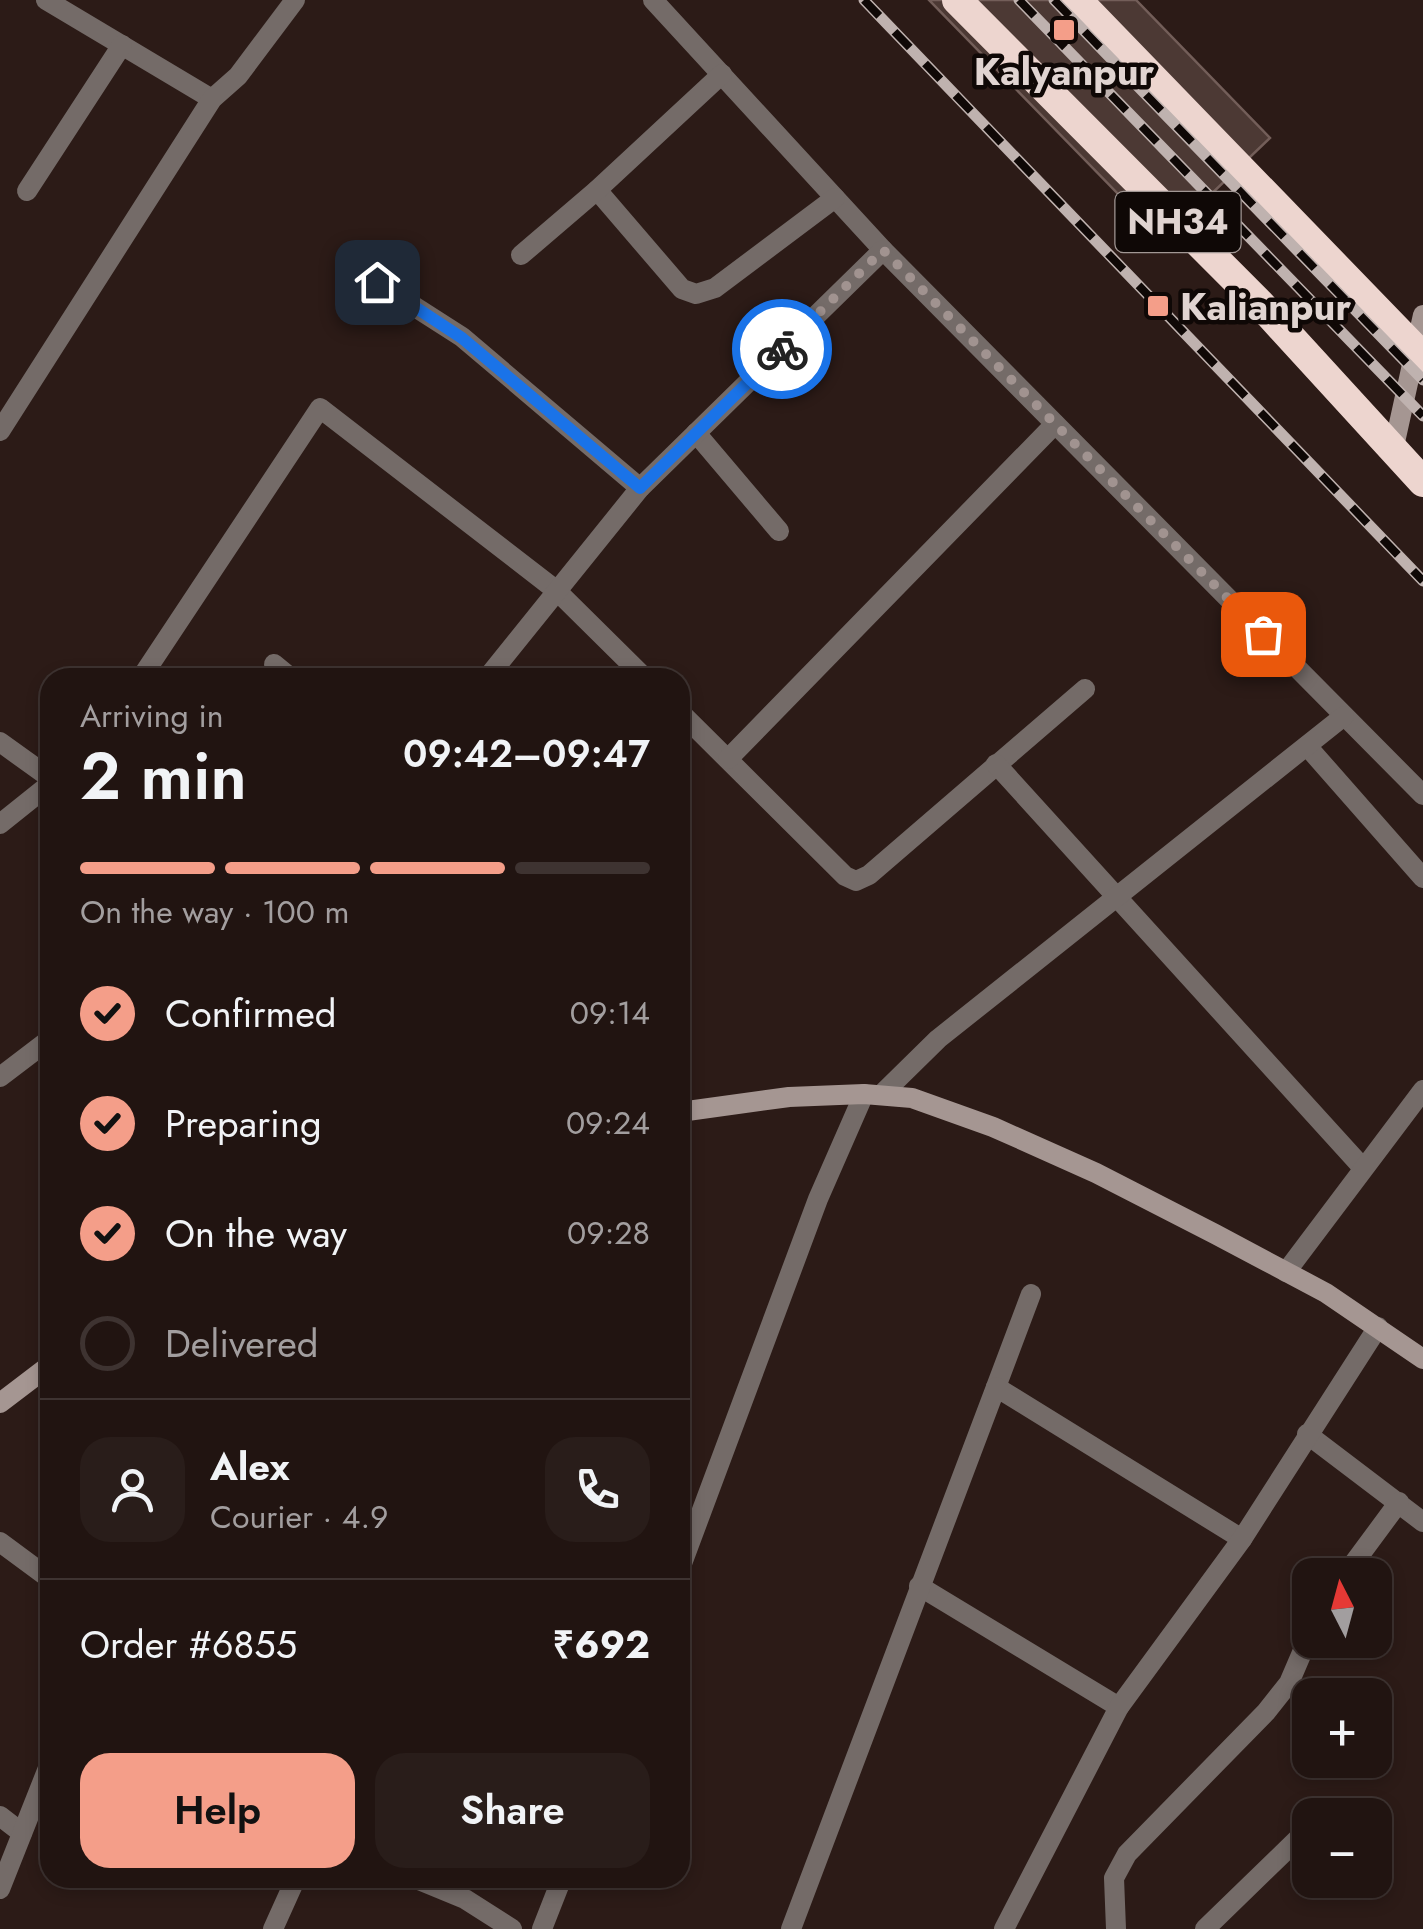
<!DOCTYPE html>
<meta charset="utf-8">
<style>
:root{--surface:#211411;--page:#291d1a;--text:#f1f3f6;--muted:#a29e9f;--line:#3e3331;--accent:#f49e89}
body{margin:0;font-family:Jost,sans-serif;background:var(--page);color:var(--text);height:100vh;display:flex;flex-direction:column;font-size:38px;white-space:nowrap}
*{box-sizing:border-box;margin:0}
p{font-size:32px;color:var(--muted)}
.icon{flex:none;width:55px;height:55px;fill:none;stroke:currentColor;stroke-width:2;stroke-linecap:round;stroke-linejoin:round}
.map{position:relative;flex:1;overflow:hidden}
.side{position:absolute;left:40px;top:668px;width:650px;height:1220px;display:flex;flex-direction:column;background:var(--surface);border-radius:30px;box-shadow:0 5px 15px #0003,0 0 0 2px var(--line)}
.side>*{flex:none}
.needle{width:65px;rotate:354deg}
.buttons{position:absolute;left:1292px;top:1558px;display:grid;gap:20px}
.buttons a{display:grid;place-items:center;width:100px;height:100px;border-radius:20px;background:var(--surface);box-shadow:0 5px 15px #0003,0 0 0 2px var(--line);font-size:50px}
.pin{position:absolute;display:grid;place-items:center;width:85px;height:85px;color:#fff;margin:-42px;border-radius:20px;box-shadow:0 5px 15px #0006}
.courier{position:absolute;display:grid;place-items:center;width:100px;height:100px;margin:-50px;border:8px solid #1a73e8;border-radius:50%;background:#fff;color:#222;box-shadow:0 2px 12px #0007}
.overview em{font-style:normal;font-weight:600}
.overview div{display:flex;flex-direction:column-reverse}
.overview{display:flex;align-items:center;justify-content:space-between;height:170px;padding:0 40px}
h1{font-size:65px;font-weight:600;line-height:75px}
.bar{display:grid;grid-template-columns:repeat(4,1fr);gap:15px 10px;align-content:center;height:120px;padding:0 40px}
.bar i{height:12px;border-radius:8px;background:var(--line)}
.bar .on{background:var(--accent)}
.bar p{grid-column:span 4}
.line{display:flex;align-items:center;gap:25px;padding:0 40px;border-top:2px solid var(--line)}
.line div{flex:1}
.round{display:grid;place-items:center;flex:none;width:105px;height:105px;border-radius:30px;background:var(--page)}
ol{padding:0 40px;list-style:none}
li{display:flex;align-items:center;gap:30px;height:110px}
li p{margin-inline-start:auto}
li .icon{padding:10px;border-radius:50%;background:var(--accent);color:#111;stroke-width:4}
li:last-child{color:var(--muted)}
li i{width:55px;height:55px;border:5px solid var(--line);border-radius:50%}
.primary-button{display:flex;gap:20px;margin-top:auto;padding:20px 40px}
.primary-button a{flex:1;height:115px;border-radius:30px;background:var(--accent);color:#111;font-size:40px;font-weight:600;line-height:115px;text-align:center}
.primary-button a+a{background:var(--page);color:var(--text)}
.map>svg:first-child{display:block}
.building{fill:#4c3934;stroke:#735e59;stroke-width:2.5}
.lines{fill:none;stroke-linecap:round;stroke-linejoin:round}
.street{stroke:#746b68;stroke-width:20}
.secondary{stroke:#a59692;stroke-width:20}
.highway{stroke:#edd5cf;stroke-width:30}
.rail-casing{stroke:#bfb2af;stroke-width:11}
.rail{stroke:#0f0806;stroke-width:8;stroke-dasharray:22;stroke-linecap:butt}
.done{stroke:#a19390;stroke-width:10;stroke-dasharray:0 18}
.route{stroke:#1a73e8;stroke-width:12}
.poi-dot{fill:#f49e89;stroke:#0f0806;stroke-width:4}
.labels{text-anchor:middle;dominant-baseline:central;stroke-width:9;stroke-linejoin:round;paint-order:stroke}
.shield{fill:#0f0806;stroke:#a19794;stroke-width:2.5}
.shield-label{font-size:35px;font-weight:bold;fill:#e0d4d1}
.poi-label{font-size:38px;font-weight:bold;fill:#e0d4d1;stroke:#0f0806}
</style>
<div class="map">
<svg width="1423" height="1929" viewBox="0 0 1423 1929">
<rect width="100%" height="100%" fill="#2c1b17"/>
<!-- building -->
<path class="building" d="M929,0H1136L1270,138L1163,240Z"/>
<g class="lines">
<!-- street -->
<g class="street">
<path d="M46,0L212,99"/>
<path d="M653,0L883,250L1423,795"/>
<path d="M597,190L682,289L696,294L715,288L835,198"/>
<path d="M27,191L122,45"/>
<path d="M521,255L597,190L722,74"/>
<path d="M348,264L462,337L640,488"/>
<path d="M0,431L212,99L238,76L295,0"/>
<path d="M696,433L779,531"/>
<path d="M274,664L291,678"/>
<path d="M141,678L320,408L557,591L645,678"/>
<path d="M487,678L640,488L883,250"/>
<path d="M680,712L845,876L856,881L869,875L1085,689"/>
<path d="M0,742L50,778"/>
<path d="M1307,746L1423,878"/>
<path d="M728,759L1055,424"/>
<path d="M996,764L1363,1168"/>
<path d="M0,824L50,784"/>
<path d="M0,1077L50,1039"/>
<path d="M881,1095L938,1039L1344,716"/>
<path d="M1286,1272L1423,1090"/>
<path d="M996,1387L1031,1294"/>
<path d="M1307,1434L1423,1522"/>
<path d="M0,1542L50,1579"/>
<path d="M680,1569L818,1199L864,1094"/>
<path d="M1345,1575L1399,1502"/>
<path d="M919,1586L1119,1707"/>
<path d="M1322,1815L1323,1814"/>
<path d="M0,1816L22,1833"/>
<path d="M414,1878L465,1899L512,1929"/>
<path d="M0,1889L50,1763"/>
<path d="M273,1929L296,1878"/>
<path d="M542,1929L562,1878"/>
<path d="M791,1929L996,1387L1242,1539"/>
<path d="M1004,1929L1119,1707L1242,1539L1378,1327"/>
<path d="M1116,1929L1114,1878L1127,1854L1266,1712L1289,1683L1310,1634"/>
<path d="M1205,1929L1310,1827"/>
</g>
<!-- secondary -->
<g class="secondary">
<path d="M1393,451L1423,315"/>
<path d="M680,1112L789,1097L864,1094L912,1098L993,1127L1096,1173L1215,1234L1326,1293L1423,1359"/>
<path d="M0,1403L50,1365"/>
</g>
<!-- highway -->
<g class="highway">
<path d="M957,0L1262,306L1423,482"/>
<path d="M1077,0L1423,357"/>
</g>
<defs>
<g id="rail">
<path d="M864,0L1423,581"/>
<path d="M1019,0L1423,416"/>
<path d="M1054,0L1423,380"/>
</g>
</defs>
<!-- rail casing -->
<use href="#rail" class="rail-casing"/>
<!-- rail -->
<use href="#rail" class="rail"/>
</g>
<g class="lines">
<!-- done -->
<path class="done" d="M782,349L883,250L1263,634"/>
<!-- route -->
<path class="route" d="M377,282L462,338L640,488L782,349"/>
</g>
<!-- markers -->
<g class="poi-dot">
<rect x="1052" y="18" width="24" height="24" rx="5"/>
<rect x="1146" y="294" width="24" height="24" rx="5"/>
</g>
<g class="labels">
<!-- shield labels -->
<rect class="shield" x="1115.5" y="192" width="125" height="60" rx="8"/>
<g class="shield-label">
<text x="1178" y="222">NH34</text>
</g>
<!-- poi labels -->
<g class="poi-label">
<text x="1064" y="71">Kalyanpur</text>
<text x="1180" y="306" text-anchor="start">Kalianpur</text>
</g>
</g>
</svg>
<div class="buttons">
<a><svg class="needle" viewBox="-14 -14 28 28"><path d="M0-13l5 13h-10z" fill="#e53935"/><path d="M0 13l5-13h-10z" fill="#a29e9f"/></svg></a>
<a>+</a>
<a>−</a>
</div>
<div class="pin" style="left:1263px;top:634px;background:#ea580c"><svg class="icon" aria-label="bag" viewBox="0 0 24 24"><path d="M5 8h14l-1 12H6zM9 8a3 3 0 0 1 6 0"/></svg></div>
<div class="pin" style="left:377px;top:282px;background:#1f2937"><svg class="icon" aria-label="home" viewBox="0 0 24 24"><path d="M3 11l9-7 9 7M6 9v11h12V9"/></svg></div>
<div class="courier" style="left:782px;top:349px"><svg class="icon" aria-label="bike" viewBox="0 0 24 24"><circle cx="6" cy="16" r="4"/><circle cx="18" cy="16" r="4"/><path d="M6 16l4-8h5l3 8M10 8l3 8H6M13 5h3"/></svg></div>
<section class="side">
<div class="overview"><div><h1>2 min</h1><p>Arriving in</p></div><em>09:42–09:47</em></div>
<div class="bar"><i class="on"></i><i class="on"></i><i class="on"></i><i></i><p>On the way · 100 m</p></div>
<ol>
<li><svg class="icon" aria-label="check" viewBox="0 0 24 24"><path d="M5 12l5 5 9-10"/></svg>Confirmed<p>09:14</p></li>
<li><svg class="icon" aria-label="check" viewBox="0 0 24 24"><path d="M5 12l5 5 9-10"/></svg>Preparing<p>09:24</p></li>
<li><svg class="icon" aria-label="check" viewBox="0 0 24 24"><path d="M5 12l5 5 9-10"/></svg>On the way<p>09:28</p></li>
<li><i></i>Delivered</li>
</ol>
<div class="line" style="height:180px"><a class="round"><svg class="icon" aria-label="person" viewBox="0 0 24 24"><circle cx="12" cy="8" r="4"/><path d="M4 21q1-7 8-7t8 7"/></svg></a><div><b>Alex</b><p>Courier · 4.9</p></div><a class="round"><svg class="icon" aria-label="phone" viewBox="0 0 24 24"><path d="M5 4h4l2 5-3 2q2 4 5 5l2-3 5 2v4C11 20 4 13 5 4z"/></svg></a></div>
<div class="line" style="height:130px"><div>Order #6855</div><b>₹692</b></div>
<div class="primary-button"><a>Help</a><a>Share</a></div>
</section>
</div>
